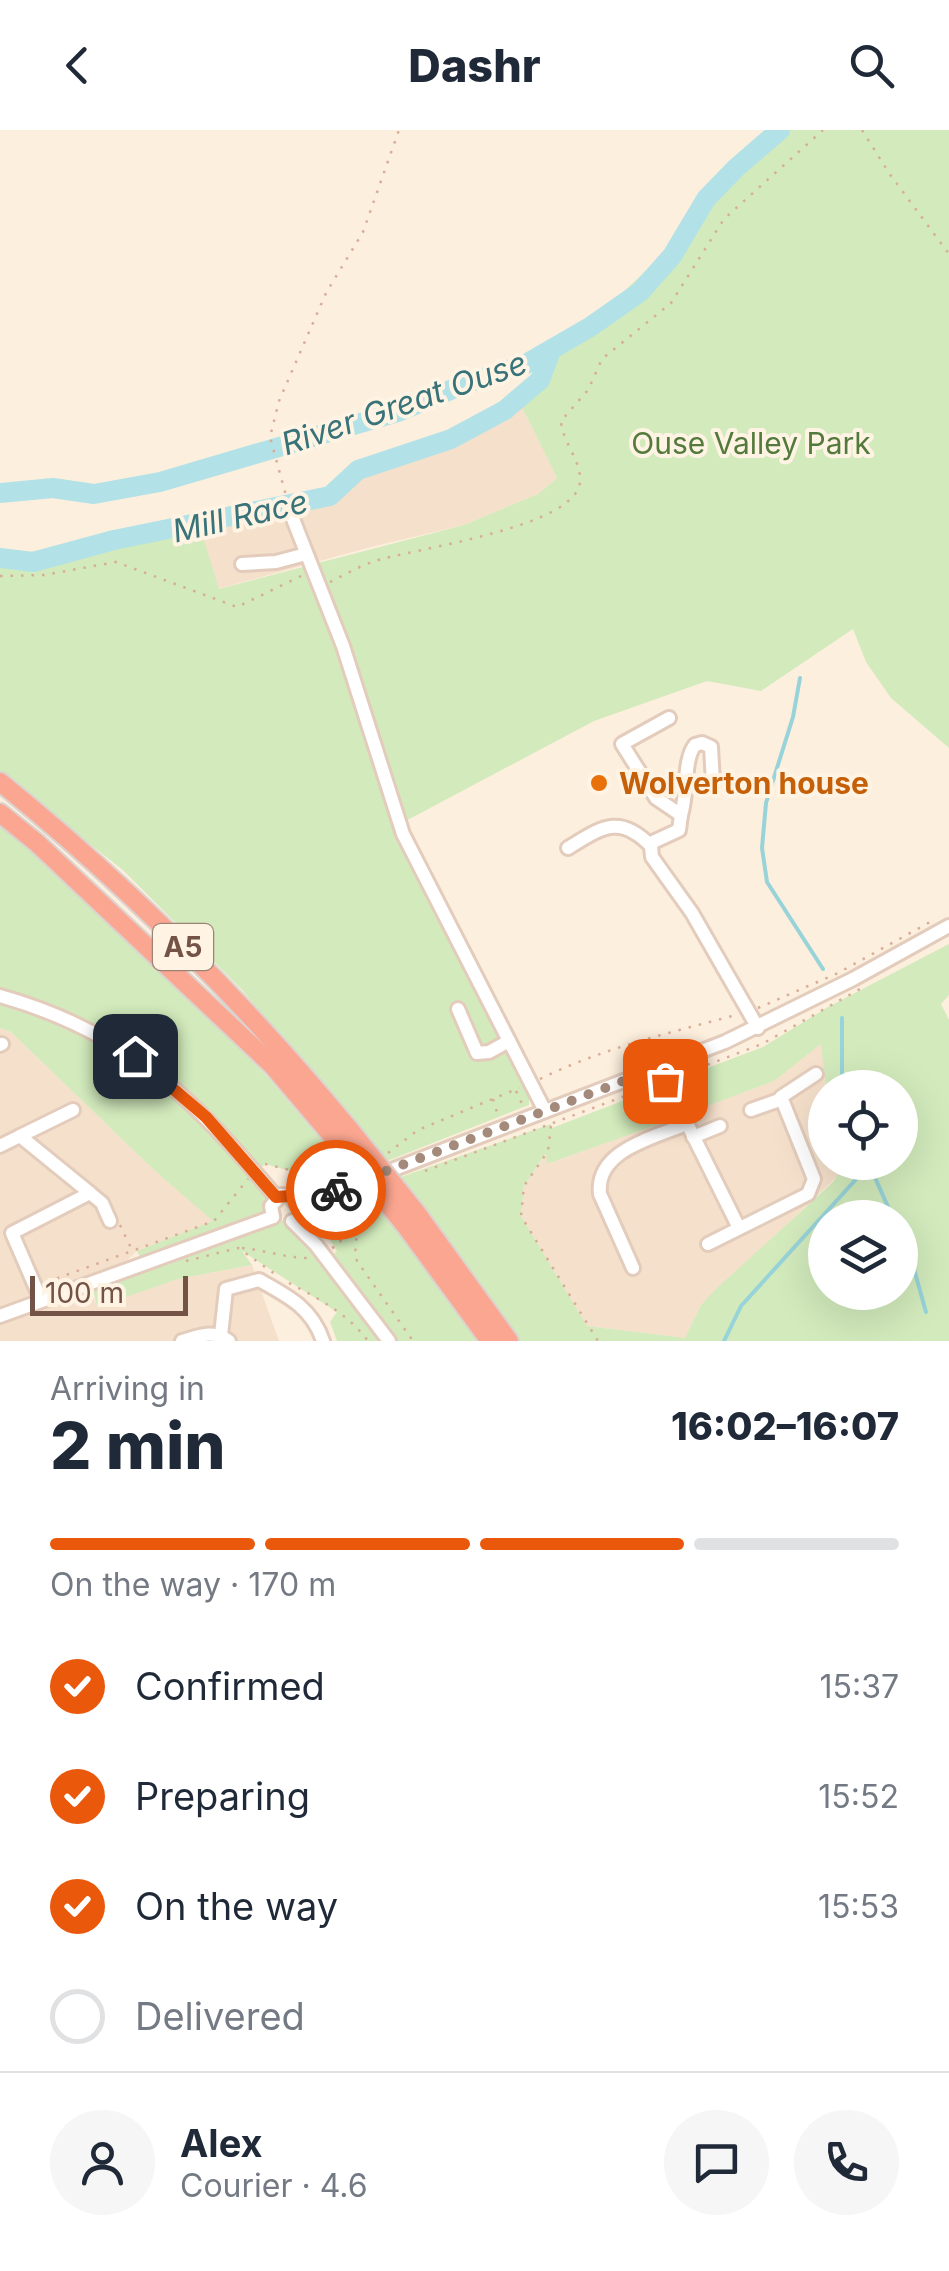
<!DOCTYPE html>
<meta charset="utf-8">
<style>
:root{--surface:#fff;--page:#f6f6f7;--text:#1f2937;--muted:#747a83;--line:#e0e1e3;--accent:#ea580c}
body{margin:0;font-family:Inter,sans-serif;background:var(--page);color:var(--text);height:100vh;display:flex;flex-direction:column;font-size:38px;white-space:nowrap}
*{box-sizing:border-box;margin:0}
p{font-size:32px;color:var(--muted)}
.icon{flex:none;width:55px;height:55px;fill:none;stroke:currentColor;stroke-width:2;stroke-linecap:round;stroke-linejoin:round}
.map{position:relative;height:1211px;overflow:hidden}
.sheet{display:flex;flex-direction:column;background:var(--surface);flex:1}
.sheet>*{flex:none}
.tools{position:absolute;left:808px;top:940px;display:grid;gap:20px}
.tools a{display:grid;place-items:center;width:110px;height:110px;border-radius:50%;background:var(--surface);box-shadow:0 10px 40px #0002;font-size:50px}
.scale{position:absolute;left:30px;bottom:25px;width:158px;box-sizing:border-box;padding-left:10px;border:5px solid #735345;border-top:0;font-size:28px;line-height:35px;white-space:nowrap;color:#735345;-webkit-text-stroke:8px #fff3e4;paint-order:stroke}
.pin{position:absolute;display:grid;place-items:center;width:85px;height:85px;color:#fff;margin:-42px;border-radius:20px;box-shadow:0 5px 15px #0006}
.courier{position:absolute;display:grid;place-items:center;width:100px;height:100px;margin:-50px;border:8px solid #ea580c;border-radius:50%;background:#fff;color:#222;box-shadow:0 2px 12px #0007}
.head em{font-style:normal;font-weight:800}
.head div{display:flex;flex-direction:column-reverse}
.head{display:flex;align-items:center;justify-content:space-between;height:170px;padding:0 50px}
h1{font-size:65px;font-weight:800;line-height:75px}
.bar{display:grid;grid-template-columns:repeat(4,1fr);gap:15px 10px;align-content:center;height:120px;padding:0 50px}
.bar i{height:12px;border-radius:8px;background:var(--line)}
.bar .active{background:var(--accent)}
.bar p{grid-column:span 4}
.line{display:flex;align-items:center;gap:25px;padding:0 50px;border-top:2px solid var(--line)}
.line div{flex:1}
.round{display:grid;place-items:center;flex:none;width:105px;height:105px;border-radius:52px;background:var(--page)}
ol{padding:0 50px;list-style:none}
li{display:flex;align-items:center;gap:30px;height:110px}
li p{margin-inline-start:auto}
li .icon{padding:10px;border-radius:50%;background:var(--accent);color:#fff;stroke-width:4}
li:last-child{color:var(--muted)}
li i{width:55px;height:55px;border:5px solid var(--line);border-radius:50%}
header{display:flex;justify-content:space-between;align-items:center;height:130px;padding:0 50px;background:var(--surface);font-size:45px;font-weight:800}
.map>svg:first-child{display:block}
.residential{fill:#f5e0cb}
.green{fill:#d2eabc;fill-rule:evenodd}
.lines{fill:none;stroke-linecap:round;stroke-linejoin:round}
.stream{stroke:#97d3d9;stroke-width:4}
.river{stroke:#b2e2e7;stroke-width:20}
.minor-casing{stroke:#e3ccbc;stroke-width:18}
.highway-casing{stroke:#dbd2cf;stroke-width:22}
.path{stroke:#d8ad98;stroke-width:2.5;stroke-dasharray:2.5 8;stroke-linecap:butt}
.minor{stroke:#fff;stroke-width:12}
.highway{stroke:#fba690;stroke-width:18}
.highway-bridge-casing{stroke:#dbd2cf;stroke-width:22;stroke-linecap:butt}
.highway-bridge{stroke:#fba690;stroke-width:18}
.done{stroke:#a38a7a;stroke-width:10;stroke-dasharray:0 18}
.route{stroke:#ea580c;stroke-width:12}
.food-dot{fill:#e8710a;stroke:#fff3e4;stroke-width:4}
.labels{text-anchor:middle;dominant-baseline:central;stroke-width:8;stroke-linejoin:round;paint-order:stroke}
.shield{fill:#fff3e4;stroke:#9d8375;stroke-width:2.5}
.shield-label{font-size:28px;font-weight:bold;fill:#735345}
.park-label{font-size:30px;fill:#537a3d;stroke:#fff3e4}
.food-label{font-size:30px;font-weight:bold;fill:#c56008;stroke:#fff3e4;text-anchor:start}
.water-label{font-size:32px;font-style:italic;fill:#39737a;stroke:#fff3e4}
</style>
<header><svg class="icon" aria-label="back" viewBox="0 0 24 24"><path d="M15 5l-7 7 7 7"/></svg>Dashr<svg class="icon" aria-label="search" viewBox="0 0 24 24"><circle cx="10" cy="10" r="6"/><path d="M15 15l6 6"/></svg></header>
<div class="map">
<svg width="949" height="1211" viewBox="0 0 949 1211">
<rect width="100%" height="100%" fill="#fdefdd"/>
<!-- residential -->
<g class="residential">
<path d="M514,261L557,348L538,364L464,395L371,417L218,459L199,394L330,366L358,340L451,309L496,282Z"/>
<path d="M0,898L11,902L154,1040L214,1091L137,1121L92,1163L97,1176L178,1149L252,1135L279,1211H0Z"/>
<path d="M822,913L826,957L825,1032L846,1033L843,1041L701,1175L685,1208L587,1196L521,1086L524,1056L548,1021V1034L774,951Z"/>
</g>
<!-- green -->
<g class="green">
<path d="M781,0H949V618L891,568L866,532L853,499L761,561L707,551L594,591L400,694L529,965V975L387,1031L242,860L124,741L0,643V428L33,432L114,410L199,394L219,459L464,395L538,364L557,348L514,261L536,245L695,94Z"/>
<path d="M0,692L164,842L265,944L364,1060L551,994L552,998L661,956L676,988L547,1034L546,1023L524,1056L521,1086L587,1196L685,1208L701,1175L716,1159L833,1052L846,1033L900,1032V958L826,957L821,914L774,951L688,983L673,951L763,917L828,877L949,814V865L941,874L949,890V1211H395L334,1124L337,1121L330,1110L325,1089L339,1073L305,1045L265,1034L255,1043L276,1067L274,1089L290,1092L389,1211H337L330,1192L337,1182L242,1121L252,1135L178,1149L97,1177L92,1155L143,1133L137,1121L213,1091L154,1040L11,902L0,898ZM825,1088H900V1162H825Z"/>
</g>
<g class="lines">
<!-- stream -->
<g class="stream">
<path d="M800,548L793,587L766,673L762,718L767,752L823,839"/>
<path d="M842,888V958"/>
<path d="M868,1032L893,1088"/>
<path d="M900,1103L910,1125L926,1182"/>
<path d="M724,1211L741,1176L869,1035"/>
</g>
<!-- river -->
<g class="river">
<path d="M0,363L53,358L94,364L160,352L398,282L467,253L526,234L590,197L640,162L672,126L706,69L736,38L780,0"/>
<path d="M0,428L33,432L114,410L330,366L358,340L451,309L505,280L540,250L550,223"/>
</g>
<defs>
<g id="minor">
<path d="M291,384L343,516L403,704L545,981"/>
<path d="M242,434L276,432L306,424"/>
<path d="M681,685C688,664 683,630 695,615L702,613L711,617L713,653"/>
<path d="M651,716L653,712L679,700L681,685L656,668L622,614L669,588"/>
<path d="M568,718C601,698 619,683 651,716L652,727L692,783L758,898"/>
<path d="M0,866C128,902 193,968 276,1067"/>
<path d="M458,879L477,923L489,922L509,911"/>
<path d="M0,915L2,914"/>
<path d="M659,937L739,1098"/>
<path d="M751,980L782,969"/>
<path d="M693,1007L720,996"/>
<path d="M0,1016L20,1006"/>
<path d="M90,1063L102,1073L110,1091"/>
<path d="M298,1076L725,912L853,849L949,796"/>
<path d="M273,1087L271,1076L281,1065L290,1066L298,1076"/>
<path d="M292,1091L316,1115L389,1211"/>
<path d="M708,1114L808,1064L814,1049L781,967L816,944"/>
<path d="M633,1138L600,1064C595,1020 654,1008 686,994"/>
<path d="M41,1170L12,1103L90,1063L20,1006L73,980"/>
<path d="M0,1186L273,1087"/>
<path d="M221,1205L226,1159L259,1150C288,1166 312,1178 323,1211"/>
<path d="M182,1211C199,1206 213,1199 229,1211"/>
</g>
<g id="highway">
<path d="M0,652C127,755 244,872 349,999"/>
<path d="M0,683L37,713L272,935L333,1007"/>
<path d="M418,1085L509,1211"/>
<path d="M405,1095L490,1211"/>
</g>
</defs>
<!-- minor casing -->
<use href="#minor" class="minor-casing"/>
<!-- highway casing -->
<use href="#highway" class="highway-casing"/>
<!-- path -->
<g class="path">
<path d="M862,0L889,43L949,124"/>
<path d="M288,373L270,307L279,271L326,163L363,102L399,0"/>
<path d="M0,446L44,445L116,432L237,477L301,446"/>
<path d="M330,452C344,445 358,437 372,432C407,419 583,398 580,349C580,329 562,311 561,291L588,260L602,229L671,173L724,89L823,0"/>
<path d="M758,878L838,843L930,792"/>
<path d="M678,946L762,914L860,859"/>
<path d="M540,949C603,918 669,903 736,885"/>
<path d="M516,961L523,976"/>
<path d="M493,969L498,986"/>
<path d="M551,996L548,1021L524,1056L521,1086L598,1211"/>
<path d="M388,1023L418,1000L519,958"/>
<path d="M265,1034L319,1047L345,1043"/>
<path d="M425,1041L657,954"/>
<path d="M364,1067C365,1089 351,1109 357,1131L413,1211"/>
<path d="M120,1095L133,1122"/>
<path d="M242,1118C265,1120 285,1128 309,1128"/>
<path d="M332,1118L339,1115L357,1064"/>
<path d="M186,1131L238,1118L278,1146"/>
<path d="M47,1152L214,1091L248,1049"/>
<path d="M289,1153C318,1168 348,1184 368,1211"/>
</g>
<!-- minor -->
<use href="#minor" class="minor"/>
<!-- highway -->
<use href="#highway" class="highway"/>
<defs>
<g id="highway-bridge">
<path d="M349,999L418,1085"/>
<path d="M333,1007L405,1095"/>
</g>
</defs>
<!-- highway-bridge casing -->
<use href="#highway-bridge" class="highway-bridge-casing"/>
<!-- highway-bridge -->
<use href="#highway-bridge" class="highway-bridge"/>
</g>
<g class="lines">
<!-- done -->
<path class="done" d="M336,1060L658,938L665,951"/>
<!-- route -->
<path class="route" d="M135,926L206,987L276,1067L290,1066L298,1076L336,1060"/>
</g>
<!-- markers -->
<circle class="food-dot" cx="599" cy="653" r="10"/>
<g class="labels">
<!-- shield labels -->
<rect class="shield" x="153" y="794" width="60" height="46" rx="8"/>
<g class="shield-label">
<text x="183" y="817">A5</text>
</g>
<!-- park labels -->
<g class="park-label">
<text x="751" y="313">Ouse Valley Park</text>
</g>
<!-- food labels -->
<g class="food-label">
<text x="619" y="653">Wolverton house</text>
</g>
<!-- water labels -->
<g class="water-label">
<text transform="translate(404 273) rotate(-19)">River Great Ouse</text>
<text transform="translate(240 386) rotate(-13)">Mill Race</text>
</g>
</g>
</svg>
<div class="tools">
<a><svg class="icon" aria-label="locate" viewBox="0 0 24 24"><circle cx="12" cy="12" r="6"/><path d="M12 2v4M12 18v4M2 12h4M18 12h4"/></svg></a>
<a><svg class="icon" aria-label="layers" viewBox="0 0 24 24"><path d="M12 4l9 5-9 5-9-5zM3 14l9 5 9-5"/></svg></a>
</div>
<div class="scale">100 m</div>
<div class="pin" style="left:665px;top:951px;background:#ea580c"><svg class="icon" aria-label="bag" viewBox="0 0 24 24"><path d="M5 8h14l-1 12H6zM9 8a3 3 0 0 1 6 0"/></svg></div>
<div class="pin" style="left:135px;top:926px;background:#1f2937"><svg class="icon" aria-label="home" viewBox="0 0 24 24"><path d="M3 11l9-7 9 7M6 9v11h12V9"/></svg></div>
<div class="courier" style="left:336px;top:1060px"><svg class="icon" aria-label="bike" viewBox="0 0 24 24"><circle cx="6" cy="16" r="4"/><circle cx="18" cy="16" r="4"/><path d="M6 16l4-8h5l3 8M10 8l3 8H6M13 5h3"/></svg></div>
</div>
<section class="sheet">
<div class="head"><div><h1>2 min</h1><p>Arriving in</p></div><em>16:02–16:07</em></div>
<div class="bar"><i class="active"></i><i class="active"></i><i class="active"></i><i></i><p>On the way · 170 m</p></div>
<ol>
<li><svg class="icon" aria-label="check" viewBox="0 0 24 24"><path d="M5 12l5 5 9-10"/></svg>Confirmed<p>15:37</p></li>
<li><svg class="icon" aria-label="check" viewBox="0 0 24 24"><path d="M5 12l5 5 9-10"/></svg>Preparing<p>15:52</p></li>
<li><svg class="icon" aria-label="check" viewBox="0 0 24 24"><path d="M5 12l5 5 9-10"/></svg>On the way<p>15:53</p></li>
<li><i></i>Delivered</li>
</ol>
<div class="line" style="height:180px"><a class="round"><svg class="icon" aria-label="person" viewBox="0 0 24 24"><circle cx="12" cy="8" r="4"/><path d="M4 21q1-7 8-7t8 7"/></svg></a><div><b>Alex</b><p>Courier · 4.6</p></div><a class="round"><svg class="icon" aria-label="chat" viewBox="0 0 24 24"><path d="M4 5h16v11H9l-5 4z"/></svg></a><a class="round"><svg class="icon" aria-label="phone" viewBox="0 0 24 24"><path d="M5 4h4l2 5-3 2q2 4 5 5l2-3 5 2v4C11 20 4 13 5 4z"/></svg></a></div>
</section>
